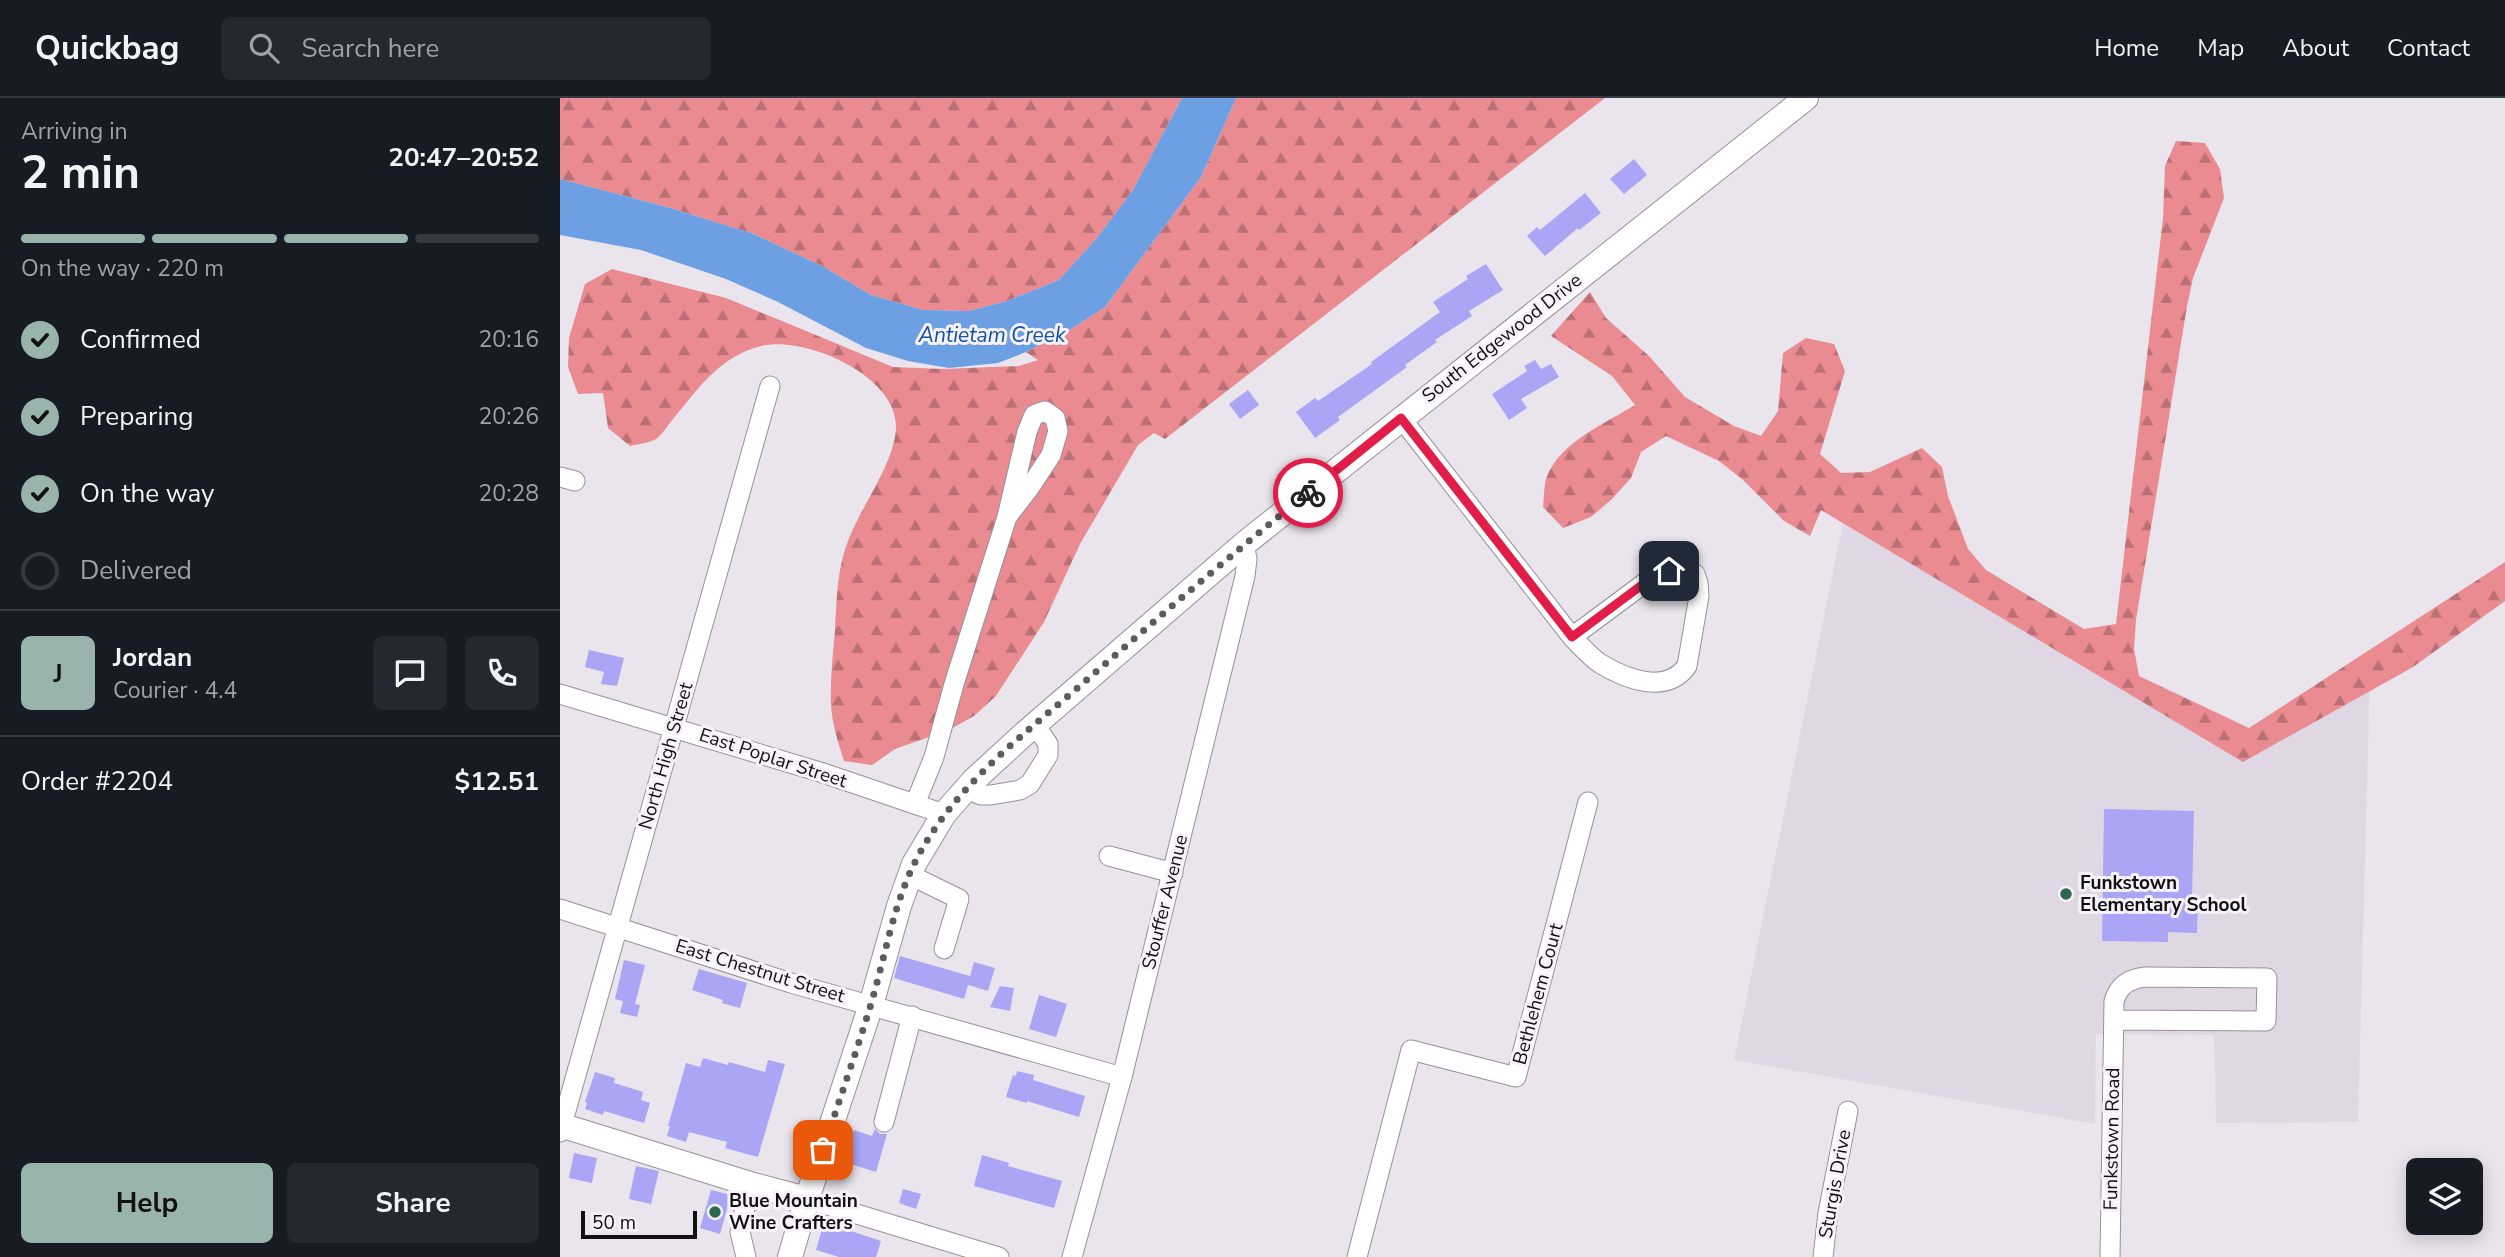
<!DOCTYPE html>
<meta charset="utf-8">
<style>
:root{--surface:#171b24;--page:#242831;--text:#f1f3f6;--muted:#9ea1a6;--line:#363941;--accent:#98b4ac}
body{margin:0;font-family:"Nunito Sans",sans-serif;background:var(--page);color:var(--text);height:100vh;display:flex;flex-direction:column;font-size:26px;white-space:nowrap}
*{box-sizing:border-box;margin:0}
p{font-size:23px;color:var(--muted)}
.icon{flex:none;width:38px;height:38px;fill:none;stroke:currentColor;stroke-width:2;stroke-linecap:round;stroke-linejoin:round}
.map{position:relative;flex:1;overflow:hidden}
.details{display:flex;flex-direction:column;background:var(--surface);width:560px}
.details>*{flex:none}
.fabs{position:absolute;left:1846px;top:1060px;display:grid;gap:14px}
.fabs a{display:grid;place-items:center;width:77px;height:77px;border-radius:10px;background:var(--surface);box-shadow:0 4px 18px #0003;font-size:35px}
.scale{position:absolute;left:21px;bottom:18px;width:116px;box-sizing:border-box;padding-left:7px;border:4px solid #111012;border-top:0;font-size:19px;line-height:24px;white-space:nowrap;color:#111012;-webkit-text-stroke:5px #f7f2f9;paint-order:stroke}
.pin{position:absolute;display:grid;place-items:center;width:60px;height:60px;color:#fff;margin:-30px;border-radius:14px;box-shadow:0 4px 10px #0006}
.courier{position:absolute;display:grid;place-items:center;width:70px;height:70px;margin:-35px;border:5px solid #e11d48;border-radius:50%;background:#fff;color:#222;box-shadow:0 2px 9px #0007}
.head em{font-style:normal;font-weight:700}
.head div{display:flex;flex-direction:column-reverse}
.head{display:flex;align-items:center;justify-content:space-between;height:119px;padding:0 21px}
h1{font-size:46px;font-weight:700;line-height:52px}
.bar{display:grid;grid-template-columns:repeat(4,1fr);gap:10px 7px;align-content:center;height:84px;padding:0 21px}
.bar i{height:9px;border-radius:5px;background:var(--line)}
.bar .selected{background:var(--accent)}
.bar p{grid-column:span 4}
.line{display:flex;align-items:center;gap:18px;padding:0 21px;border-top:2px solid var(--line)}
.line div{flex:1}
.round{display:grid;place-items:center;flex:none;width:74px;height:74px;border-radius:10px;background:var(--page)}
ol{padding:0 21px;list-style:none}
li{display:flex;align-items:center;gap:21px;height:77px}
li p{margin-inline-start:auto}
li .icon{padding:7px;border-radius:50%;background:var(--accent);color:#111;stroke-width:4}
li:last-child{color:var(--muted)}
li i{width:38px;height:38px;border:4px solid var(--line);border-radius:50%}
.action{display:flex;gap:14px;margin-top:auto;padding:14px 21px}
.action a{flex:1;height:80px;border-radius:10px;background:var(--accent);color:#111;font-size:28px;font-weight:700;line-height:80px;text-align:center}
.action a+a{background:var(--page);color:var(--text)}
header{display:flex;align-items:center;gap:42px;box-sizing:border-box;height:98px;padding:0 35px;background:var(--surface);border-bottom:2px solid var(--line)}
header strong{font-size:33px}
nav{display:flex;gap:38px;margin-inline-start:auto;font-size:24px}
.search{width:490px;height:63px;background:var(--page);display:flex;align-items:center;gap:18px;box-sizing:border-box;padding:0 24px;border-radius:10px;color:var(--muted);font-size:26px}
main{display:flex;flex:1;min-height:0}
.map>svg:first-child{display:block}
.built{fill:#e0d7e4}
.forest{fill:url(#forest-firs)}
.water{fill:#6d9fe3}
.building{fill:#aaa5f5}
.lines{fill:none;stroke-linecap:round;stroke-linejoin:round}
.minor-casing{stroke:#969198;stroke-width:21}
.major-casing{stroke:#969198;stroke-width:26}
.minor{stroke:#fff;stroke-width:19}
.major{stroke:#fff;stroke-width:24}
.done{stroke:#5d5b5e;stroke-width:7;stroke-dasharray:0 12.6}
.route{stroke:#e11d48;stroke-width:9}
.poi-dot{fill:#2c6751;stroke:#f7f2f9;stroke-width:2.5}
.labels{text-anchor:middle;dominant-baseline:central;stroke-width:6;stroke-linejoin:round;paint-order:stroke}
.street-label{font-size:19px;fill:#111012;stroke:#f7f2f9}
.poi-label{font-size:19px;font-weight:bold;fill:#111012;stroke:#f7f2f9;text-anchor:start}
.water-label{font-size:21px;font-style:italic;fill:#1054a3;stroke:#f7f2f9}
</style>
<header>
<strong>Quickbag</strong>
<div class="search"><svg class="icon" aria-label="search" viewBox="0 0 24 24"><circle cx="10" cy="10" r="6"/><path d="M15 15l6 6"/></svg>Search here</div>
<nav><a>Home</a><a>Map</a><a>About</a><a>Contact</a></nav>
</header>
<main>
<section class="details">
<div class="head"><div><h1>2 min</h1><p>Arriving in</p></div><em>20:47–20:52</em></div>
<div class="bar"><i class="selected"></i><i class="selected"></i><i class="selected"></i><i></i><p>On the way · 220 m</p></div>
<ol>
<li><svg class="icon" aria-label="check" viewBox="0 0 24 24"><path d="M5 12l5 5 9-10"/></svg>Confirmed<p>20:16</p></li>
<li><svg class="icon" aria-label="check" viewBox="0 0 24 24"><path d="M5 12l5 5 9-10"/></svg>Preparing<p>20:26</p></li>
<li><svg class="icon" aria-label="check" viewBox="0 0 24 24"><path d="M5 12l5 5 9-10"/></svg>On the way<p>20:28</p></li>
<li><i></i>Delivered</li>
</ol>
<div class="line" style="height:126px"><b class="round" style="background:var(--accent);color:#111">J</b><div><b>Jordan</b><p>Courier · 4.4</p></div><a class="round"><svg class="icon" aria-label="chat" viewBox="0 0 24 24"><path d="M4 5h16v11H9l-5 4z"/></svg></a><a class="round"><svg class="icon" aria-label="phone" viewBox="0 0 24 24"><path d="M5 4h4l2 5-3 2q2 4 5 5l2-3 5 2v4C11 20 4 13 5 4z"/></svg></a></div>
<div class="line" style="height:91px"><div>Order #2204</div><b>$12.51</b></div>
<div class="action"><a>Help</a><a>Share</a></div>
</section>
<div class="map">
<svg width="1945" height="1159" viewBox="0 0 1945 1159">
<defs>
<pattern id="forest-firs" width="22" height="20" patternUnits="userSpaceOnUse" patternTransform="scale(1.75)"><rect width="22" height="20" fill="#e98b91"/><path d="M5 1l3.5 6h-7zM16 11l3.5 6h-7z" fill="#bb7075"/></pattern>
</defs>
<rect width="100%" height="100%" fill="#eae5ec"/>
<!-- built -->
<path class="built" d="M1285,415L1681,656L1810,576L1798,1024L1656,1025L1654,937L1536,936L1535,1026L1174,962Z"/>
<!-- forest -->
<g class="forest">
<path d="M0,0H622L573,92L536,141L499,182L447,203L409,213L363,212L311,197L262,168L191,135L107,109L0,81Z"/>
<path d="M676,0H1045L605,341L594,335L578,347L520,446L484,524L436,598L414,618L389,632L335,651L312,667L284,663C278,644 272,626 271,606C270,581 273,556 275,532C277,499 277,468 290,438C304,404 333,367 336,331C339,278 245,237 201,248C160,258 138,291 113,321C108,327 102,337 96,341C89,345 78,346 70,348L48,330L43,295L18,296L8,269L9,240L25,186L52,171L166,200L333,269L383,271L459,268L478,262L466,254L508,233L545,209L641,79Z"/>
<path d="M1616,43L1645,45L1660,71L1664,100L1633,180L1627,208L1576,522L1574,551L1579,578L1689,630L1945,464V503L1853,569L1683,664L1261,412L1250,438L1224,423L1182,381L1159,363L1106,338L1081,354L1071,380L1052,401L1031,419L1003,430L983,409C984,400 984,389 986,381C998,345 1046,325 1075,307L1052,278L991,238L1030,194L1046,220L1089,258L1125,299L1174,328L1201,338L1218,313L1223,255L1246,240L1274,246L1285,273L1260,356L1281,375L1310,374L1362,350L1382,369L1388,398L1408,451L1426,472L1524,531L1556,526L1603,120L1605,68Z"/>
</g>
<!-- water -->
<path class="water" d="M622,0H676L641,79L545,209L508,233L466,254L438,265L389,270L348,263L306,250L218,204L166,181L81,152L0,137V81L107,109L191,135L262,168L311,197L363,212L409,213L447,203L499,182L536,141L573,92Z"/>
<!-- building -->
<g class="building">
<path d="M1074,61L1087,77L1064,96L1050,81Z"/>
<path d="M1025,95L1041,115L1019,132L1018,130L985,158L967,138L977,129L980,132Z"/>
<path d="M926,166L943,192L909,213L912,218L875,242L877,244L845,267L847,269L778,319L780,322L755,340L736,314L755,300L758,303L812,266L811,264L880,214L873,204L908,181L906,178Z"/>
<path d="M975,262L981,271L991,266L999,279L961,301L967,310L949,322L932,296L967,273L964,268Z"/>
<path d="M688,292L699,307L680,321L669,306Z"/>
<path d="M29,552L64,560L57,588L41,586L44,574L25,569Z"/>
<path d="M1544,711L1634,713L1632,799H1638L1637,835L1608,834V844L1542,843Z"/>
<path d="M340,858L410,878L414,864L435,870L428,893L408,887L404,901L334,880Z"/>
<path d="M64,862L85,867L75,906L80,907L77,919L60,915L63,903L55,901Z"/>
<path d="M139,871L187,885L180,910L162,905L163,902L132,892Z"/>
<path d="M440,888L454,890L450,913L430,909Z"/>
<path d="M479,897L507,906L496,939L469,931Z"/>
<path d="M143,960L168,967L169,964L205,974L208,962L225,966L198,1059L165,1050L167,1044L129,1034L126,1044L107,1038L110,1028H108L126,965L140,969Z"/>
<path d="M457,973L474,977L473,982L525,998L519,1019L467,1003V1005L446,999L453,977L456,978Z"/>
<path d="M35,974L55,980L54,985L83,994L81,1002L90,1005L84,1025L44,1013L43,1017L25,1011L27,1005L25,1004Z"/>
<path d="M315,1031L320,1036H327L316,1074L284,1064L294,1032L312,1038Z"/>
<path d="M14,1055L37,1060L32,1085L9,1080Z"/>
<path d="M422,1057L449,1065L448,1068L502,1083L494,1110L414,1088Z"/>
<path d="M76,1068L99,1073L91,1106L69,1101Z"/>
<path d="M343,1091L361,1096L356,1111L339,1105Z"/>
<path d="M151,1092L171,1097L160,1136L140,1130Z"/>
<path d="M264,1124L321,1143L316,1159H279L256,1152Z"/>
</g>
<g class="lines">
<defs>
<g id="minor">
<path d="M841,320L1012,539L1094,478L1109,473H1130L1135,476L1138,485L1139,498L1127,568C1106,597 1066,581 1041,566C1030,559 1021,548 1012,539"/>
<path d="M0,379L15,383"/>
<path d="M0,596L260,674L384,716"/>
<path d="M407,691L421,697H431L460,692L470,686L488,657V646L475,627"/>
<path d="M355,706L374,659L394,586L447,419L470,389L491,357L498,333L495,320L485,313L474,317L467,334L447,419"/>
<path d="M549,758L613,775"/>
<path d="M350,777L399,801L384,851"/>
<path d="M0,811L231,885L562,979"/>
<path d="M324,1024L352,918"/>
<path d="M0,1034L210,288"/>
<path d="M247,1101L439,1159"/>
<path d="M186,1159L180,1134L190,1086"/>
<path d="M512,1159L562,979L685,478L687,461L684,446"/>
<path d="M797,1159L851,952L956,979L1028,704"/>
<path d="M1263,1159L1268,1115L1288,1013"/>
<path d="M1550,1159L1554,903C1559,887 1569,881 1585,879L1707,880L1706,923L1554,922"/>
</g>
<g id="major">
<path d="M0,1027L190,1086L247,1101"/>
<path d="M230,1159L247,1101L311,907L339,808L354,766L384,716L414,682L463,637L684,446L1246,0"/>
</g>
</defs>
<!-- minor casing -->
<use href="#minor" class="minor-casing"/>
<!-- major casing -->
<use href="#major" class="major-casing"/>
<!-- minor -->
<use href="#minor" class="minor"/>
<!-- major -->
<use href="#major" class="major"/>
</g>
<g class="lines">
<!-- done -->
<path class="done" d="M263,1052C279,1003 296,955 311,906C325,859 333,808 355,764C394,687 465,636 529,580C601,517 673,455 748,395"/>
<!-- route -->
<path class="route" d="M748,395L841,320L1012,539L1094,478L1109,473"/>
</g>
<!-- markers -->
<g class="poi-dot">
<circle cx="1506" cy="796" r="7"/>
<circle cx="155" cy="1114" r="7"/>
</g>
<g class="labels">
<!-- street labels -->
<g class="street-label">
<text transform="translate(942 240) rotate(-38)">South Edgewood Drive</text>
<text transform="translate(106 658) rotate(-74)">North High Street</text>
<text transform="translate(213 660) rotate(18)">East Poplar Street</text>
<text transform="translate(605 804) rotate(-76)">Stouffer Avenue</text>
<text transform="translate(200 873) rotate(17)">East Chestnut Street</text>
<text transform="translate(978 896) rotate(-75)">Bethlehem Court</text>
<text transform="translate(1552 1041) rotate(-89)">Funkstown Road</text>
<text transform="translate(1275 1086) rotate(-80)">Sturgis Drive</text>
</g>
<!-- poi labels -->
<g class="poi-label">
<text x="1520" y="785">Funkstown<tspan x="1520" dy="22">Elementary School</tspan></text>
<text x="169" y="1103">Blue Mountain<tspan x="169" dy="22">Wine Crafters</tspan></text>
</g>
<!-- water labels -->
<g class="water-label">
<text x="432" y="237">Antietam Creek</text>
</g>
</g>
</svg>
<div class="fabs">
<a><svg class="icon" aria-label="layers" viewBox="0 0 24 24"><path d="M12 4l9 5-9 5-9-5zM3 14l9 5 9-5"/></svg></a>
</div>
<div class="scale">50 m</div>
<div class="pin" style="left:263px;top:1052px;background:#ea580c"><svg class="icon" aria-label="bag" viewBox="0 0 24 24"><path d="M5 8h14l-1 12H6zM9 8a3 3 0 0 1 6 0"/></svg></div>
<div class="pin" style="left:1109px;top:473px;background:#1f2937"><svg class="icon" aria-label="home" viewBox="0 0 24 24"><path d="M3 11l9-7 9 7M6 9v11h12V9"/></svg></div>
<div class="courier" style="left:748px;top:395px"><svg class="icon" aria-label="bike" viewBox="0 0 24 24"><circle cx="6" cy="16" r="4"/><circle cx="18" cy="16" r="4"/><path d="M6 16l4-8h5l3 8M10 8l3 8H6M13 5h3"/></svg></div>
</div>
</main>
